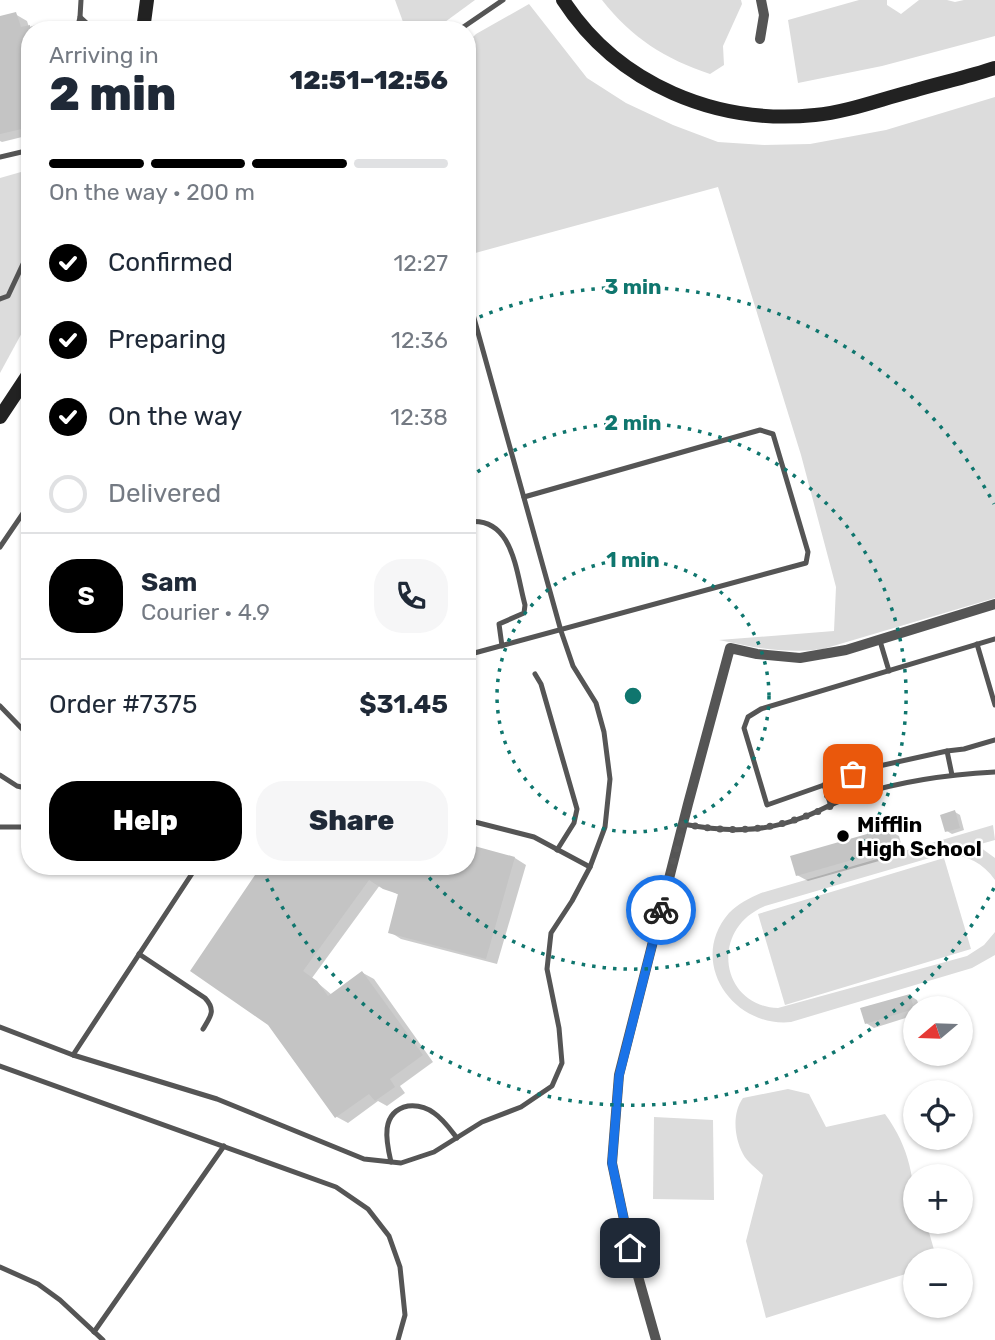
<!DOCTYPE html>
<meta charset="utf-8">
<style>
:root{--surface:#fff;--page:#f6f6f7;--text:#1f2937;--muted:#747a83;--line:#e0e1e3;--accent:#000}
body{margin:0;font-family:Rubik,sans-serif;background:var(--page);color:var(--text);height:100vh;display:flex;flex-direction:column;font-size:26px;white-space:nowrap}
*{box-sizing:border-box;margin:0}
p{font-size:23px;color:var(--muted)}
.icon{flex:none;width:38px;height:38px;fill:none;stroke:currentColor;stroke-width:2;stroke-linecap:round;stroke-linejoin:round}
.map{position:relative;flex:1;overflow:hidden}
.panel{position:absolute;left:21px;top:21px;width:455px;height:854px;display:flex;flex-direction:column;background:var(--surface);border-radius:28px;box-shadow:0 2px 5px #0004}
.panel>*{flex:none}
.needle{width:46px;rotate:251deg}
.tools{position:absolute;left:903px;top:996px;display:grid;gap:14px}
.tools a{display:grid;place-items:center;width:70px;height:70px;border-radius:50%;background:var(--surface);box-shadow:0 2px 5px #0004;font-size:35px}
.pin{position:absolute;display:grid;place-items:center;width:60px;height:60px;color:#fff;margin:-30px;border-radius:14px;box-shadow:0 4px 10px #0006}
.courier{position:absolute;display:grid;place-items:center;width:70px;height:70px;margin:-35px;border:5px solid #1a73e8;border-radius:50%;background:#fff;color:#222;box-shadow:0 2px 9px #0007}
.summary em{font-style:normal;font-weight:800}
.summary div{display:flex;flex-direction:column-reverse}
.summary{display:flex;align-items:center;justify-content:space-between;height:119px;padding:0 28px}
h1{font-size:46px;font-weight:800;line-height:52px}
.bar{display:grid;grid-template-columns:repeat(4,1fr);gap:10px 7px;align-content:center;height:84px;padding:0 28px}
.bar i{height:9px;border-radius:5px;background:var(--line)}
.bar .active{background:var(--accent)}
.bar p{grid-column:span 4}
.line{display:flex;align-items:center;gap:18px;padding:0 28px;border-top:2px solid var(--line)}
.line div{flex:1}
.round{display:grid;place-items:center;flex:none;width:74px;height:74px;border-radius:28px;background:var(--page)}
ol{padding:0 28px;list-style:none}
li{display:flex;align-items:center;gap:21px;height:77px}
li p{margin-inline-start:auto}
li .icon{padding:7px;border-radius:50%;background:var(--accent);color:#fff;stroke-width:4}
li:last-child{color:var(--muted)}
li i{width:38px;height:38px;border:4px solid var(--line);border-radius:50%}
.cta{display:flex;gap:14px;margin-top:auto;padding:14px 28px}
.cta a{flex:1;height:80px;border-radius:28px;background:var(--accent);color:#fff;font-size:28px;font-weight:800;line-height:80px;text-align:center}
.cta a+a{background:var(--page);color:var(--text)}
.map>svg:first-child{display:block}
.green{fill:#dcdcdc}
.shadow{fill:#0003}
.building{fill:#c4c4c4}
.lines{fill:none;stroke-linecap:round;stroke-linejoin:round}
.lane{stroke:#555;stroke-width:5}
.street{stroke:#555;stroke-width:10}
.secondary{stroke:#222;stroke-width:14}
.done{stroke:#595959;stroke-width:7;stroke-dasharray:0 12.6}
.route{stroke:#1a73e8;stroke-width:9}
.ring{fill:none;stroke:#0f766e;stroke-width:3.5;stroke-dasharray:3.5 7}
.poi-dot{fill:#000;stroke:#fff;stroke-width:2.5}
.labels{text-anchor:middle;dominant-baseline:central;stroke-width:5;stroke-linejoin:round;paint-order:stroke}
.poi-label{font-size:21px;font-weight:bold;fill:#000;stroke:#fff;text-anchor:start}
.centre{fill:#0f766e;stroke:#fff;stroke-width:3.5}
.ring-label{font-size:21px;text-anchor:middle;font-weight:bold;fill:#0f766e;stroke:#fff;stroke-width:5;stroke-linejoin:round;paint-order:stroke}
</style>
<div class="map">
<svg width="995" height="1340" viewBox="0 0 995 1340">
<rect width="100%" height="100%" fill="#fff"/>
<!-- green -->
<g class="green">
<path d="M395,0H475L434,30H406Z"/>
<path d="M602,0H741L742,4L723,46L724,65L710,74C665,59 632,38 602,0Z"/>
<path d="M859,0H887V5L901,14L919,0H947L955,2L964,0H995V36L882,66L798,83L788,20Z"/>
<path d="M529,4L587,78L626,103L673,125L718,142L764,145L810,144L886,130L995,97V598L823,649C783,654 757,648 719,640L834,631L836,587L801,455L718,187L468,255L467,43L476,34Z"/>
<path d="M28,170L30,318L0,373V178Z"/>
<path d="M993,825L995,840L977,845L995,858V880C982,861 963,853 940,855L765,906C709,929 720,1006 778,1008L967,956L984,945L995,932V955L972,968L791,1022C732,1028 687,961 729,913C738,904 749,898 761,893Z"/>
<path d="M944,858L971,949L785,1005L758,914Z"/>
<path d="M788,1089L809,1094L826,1127L885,1114C910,1148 915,1180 915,1222H926L937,1260H915V1271L766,1318L746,1241L763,1175C757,1169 747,1162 743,1154C734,1137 732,1113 743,1098Z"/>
<path d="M654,1117L713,1120L714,1200L653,1199Z"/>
</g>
<!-- shadow -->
<g class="shadow">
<path d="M15,14L27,21L29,27L36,25L43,30H30V135L2,142L0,141V18Z"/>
<path d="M955,812L960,815L964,830L952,834L947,831Z"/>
<path d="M888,830L899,836L904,854L808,881L797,875Z"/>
<path d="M467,846L515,858L526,865L497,964L401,939L390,932L399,895L380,885L312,978L332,995L363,973L374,979L433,1062L400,1086L405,1093L387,1106L378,1101L348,1123L337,1117L264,866H467Z"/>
<path d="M909,995L917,1000L920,1008H915V1015L874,1028L866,1023Z"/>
</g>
<!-- building -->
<g class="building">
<path d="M16,12L21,27L30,25V127L0,134V16Z"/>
<path d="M955,810L960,828L945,832L940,815Z"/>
<path d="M888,828L894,848L796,876L790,856Z"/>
<path d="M467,844L515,857L486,959L388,933L398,894L383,889L369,880L303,971L317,981L328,996L362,971L423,1055L390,1079L395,1087L375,1101L369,1094L335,1118L268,1025L190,971L261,866H467Z"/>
<path d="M910,994L914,1009L865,1024L860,1008Z"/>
</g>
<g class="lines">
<!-- lane -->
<g class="lane">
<path d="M80,17L81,0"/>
<path d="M77,30L80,17L91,27L102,30"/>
<path d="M459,30L503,0"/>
<path d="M0,157L30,150"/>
<path d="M0,299L8,296L30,249"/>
<path d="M467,509L470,521"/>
<path d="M467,522C513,515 516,572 525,605L524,613L499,624L502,646"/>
<path d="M0,547L30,503"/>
<path d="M880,641L889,671"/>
<path d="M977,644L995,705"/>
<path d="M467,655L806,563L808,552L773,434L760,430L524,497"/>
<path d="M535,674L541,684L577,809L574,823L557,850"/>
<path d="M0,706L30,737"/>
<path d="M947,751L964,749L995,740"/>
<path d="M0,775L17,786L30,789"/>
<path d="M824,785L870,768L947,751L952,775"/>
<path d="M831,806L824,785L767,805L744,728L748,717L761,709L995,639"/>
<path d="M467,820L534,837L590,867"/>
<path d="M683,824C725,832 763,833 804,817C820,811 836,801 853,796C903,781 944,775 995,772"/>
<path d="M0,827H30"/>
<path d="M154,866V868"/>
<path d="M139,954L205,998C216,1010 211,1016 203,1029"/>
<path d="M0,1027L73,1055L217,1099L364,1159L401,1163L434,1152L482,1122L521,1107L552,1086L562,1063L559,1028L547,969L551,933L572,901L590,867L605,827L610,779L604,732L596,703L573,666L561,631L467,293"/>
<path d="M73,1055L197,866"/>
<path d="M0,1066L336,1187L368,1209L389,1236L400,1267L405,1315L398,1340"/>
<path d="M391,1162C386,1141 380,1112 408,1106C417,1105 426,1107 434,1113C443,1119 450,1129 457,1138"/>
<path d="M0,1267L38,1284L60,1300L103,1340"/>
<path d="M94,1332L224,1146"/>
</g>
<!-- street -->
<g class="street">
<path d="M760,39L764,15L761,0"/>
<path d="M656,1340L630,1248L612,1163L619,1075L688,804L730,648L757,654L800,658L846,650L995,604"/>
</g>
<!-- secondary -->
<g class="secondary">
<path d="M563,0C618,85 717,125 815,115C848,112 881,99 913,91C940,83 968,77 995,68"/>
<path d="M143,30L147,0"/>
<path d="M0,417L30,372"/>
</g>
</g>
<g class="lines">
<!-- done -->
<path class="done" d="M661,910L683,824C743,835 775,830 831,806L824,785L853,774"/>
<!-- route -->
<path class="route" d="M630,1248L612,1163L619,1076L661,910"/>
</g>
<!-- distance rings -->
<g class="ring">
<circle cx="633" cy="696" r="136"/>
<path d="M469 478A273 273 0 1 1 421 868"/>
<path d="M994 888A409 409 0 0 1 262 869M470 321A409 409 0 0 1 994 504"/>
</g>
<!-- markers -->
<circle class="poi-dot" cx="843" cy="836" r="7"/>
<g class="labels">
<!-- poi labels -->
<g class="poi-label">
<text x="857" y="824">Mifflin<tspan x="857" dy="24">High School</tspan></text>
</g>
</g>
<circle cx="633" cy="696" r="10" class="centre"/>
<g class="ring-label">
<text x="633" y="294">3 min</text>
<text x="633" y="430">2 min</text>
<text x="633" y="567">1 min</text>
</g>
</svg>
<div class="tools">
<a><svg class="needle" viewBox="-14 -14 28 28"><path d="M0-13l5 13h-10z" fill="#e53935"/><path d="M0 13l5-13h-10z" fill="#747a83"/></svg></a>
<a><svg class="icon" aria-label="locate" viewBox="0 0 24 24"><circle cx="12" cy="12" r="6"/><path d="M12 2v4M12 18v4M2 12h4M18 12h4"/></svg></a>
<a>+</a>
<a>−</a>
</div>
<div class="pin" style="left:853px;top:774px;background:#ea580c"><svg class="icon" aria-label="bag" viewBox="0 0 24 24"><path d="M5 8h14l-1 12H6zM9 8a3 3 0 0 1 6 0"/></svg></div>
<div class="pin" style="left:630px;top:1248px;background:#1f2937"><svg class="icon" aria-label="home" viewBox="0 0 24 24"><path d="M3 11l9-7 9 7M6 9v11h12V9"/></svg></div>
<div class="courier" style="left:661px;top:910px"><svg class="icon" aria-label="bike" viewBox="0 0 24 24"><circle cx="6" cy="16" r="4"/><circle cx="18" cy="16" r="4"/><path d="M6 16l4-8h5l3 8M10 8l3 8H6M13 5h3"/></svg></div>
<section class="panel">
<div class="summary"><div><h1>2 min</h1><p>Arriving in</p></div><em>12:51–12:56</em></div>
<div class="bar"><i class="active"></i><i class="active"></i><i class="active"></i><i></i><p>On the way · 200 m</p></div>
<ol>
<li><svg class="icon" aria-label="check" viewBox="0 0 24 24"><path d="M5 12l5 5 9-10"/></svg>Confirmed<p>12:27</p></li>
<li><svg class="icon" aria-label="check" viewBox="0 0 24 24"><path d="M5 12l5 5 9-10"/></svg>Preparing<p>12:36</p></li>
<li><svg class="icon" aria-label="check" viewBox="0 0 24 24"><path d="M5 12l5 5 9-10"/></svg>On the way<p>12:38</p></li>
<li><i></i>Delivered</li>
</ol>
<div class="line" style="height:126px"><b class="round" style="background:var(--accent);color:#fff">S</b><div><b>Sam</b><p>Courier · 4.9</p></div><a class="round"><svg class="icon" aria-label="phone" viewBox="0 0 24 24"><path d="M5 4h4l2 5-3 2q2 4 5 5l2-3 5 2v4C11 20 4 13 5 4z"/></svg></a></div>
<div class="line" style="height:91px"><div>Order #7375</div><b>$31.45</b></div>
<div class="cta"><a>Help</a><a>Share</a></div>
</section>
</div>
